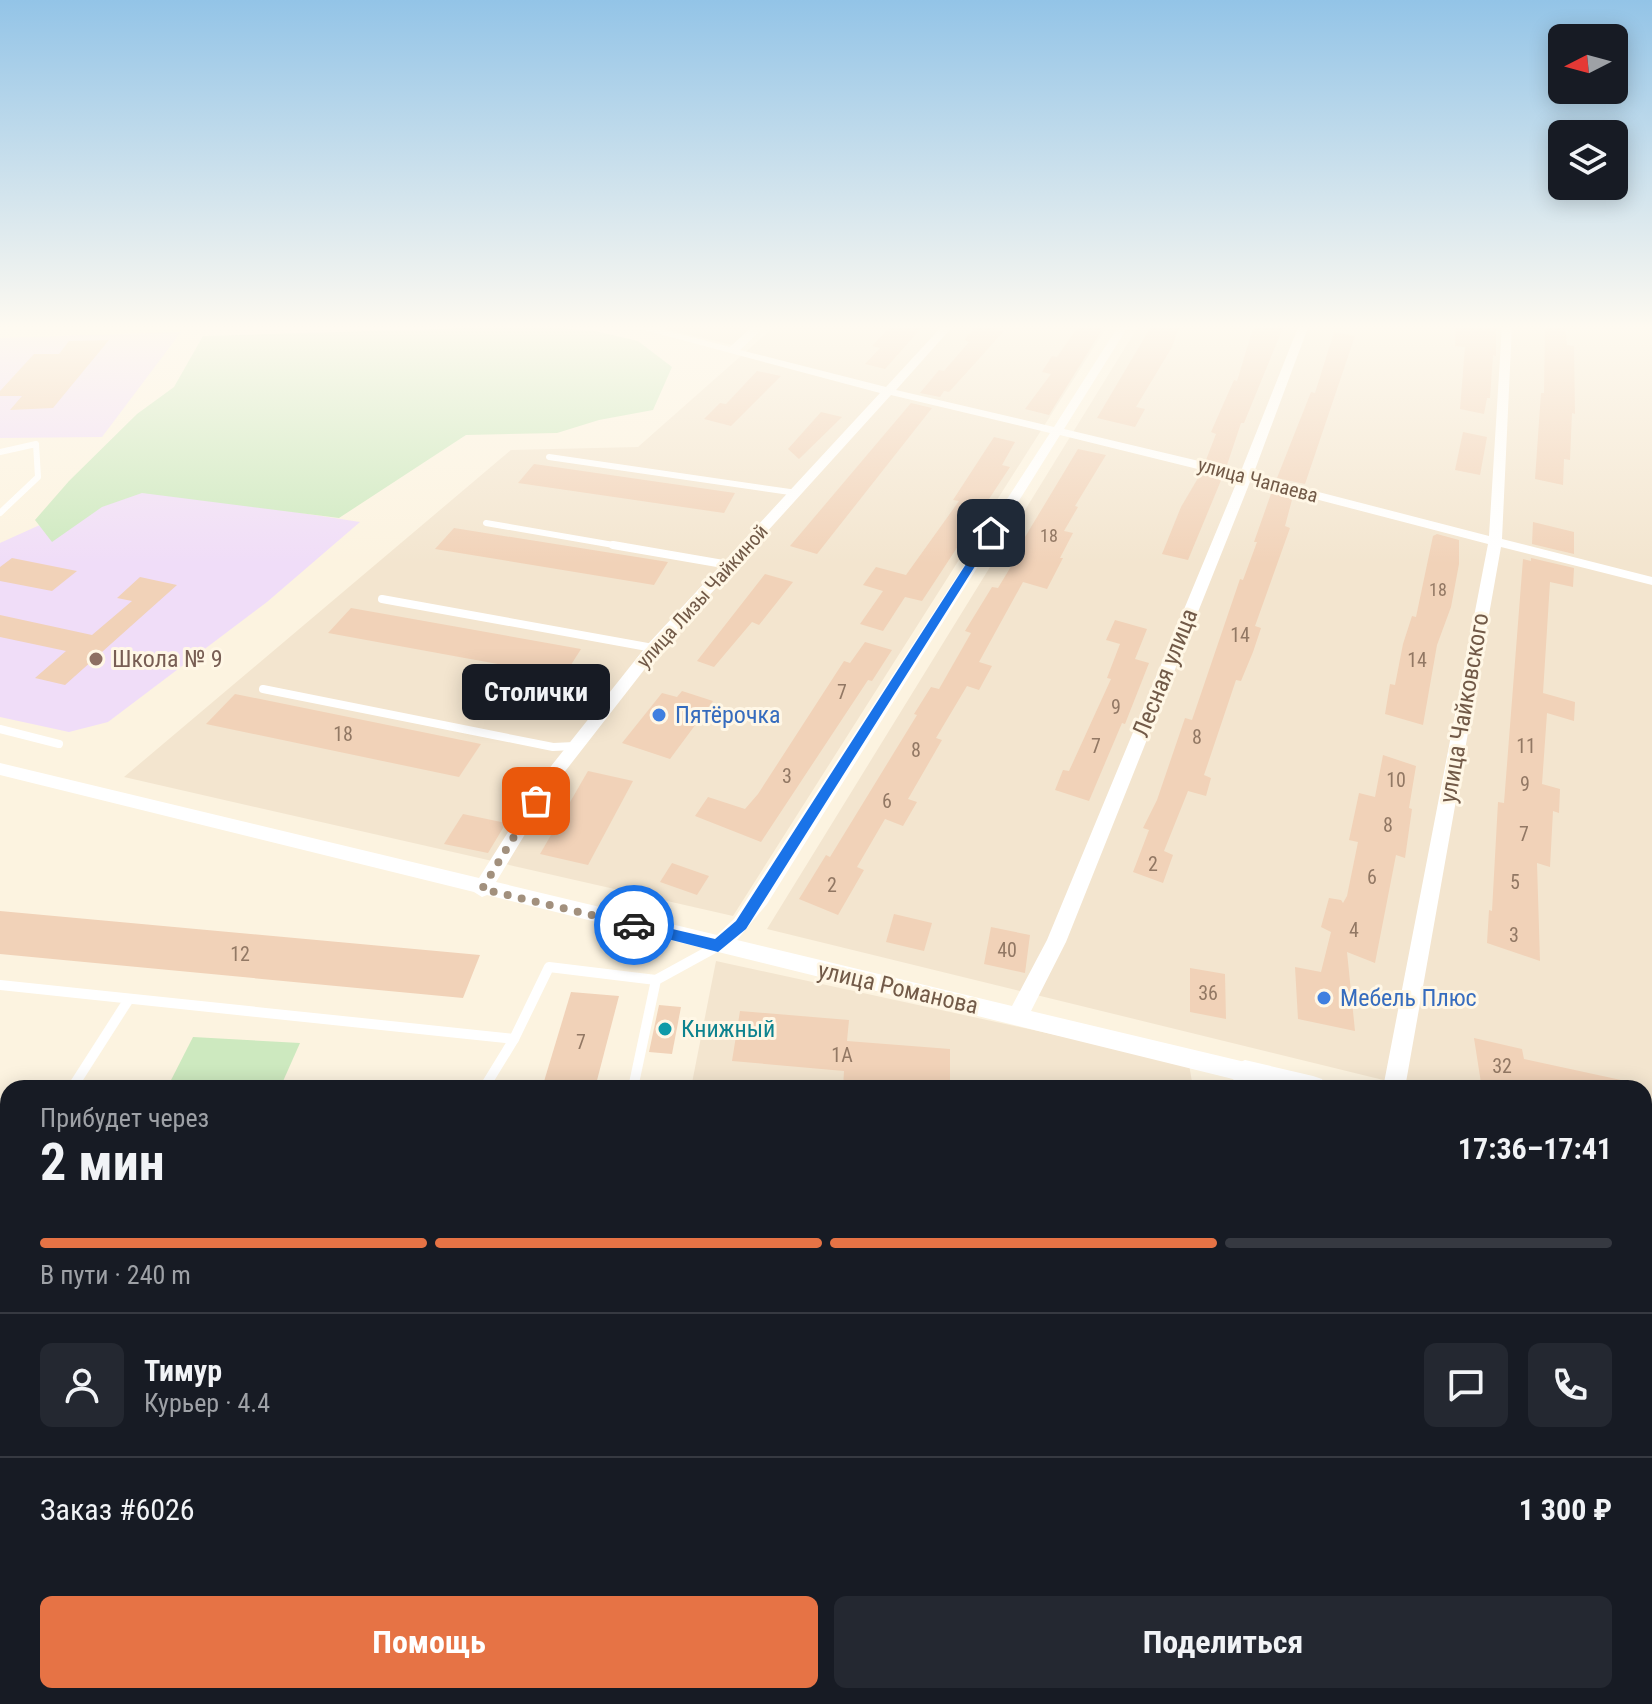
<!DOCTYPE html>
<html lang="ru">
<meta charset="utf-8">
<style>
:root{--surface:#171b24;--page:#242831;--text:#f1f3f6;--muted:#9ea1a6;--line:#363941;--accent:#e67345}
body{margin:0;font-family:"Roboto Condensed",sans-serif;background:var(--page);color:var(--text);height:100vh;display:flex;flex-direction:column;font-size:30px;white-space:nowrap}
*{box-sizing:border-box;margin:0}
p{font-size:26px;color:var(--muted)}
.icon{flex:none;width:44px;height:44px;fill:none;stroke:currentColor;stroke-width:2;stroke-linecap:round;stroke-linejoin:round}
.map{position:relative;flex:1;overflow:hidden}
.side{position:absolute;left:0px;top:1080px;width:1652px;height:624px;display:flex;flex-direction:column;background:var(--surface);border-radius:24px 24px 0 0;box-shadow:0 4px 20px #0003}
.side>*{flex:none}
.needle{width:52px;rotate:264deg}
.tools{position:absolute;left:1548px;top:24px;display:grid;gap:16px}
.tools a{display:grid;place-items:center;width:80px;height:80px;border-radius:12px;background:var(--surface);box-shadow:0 4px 20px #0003;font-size:40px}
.pin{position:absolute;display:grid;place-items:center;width:68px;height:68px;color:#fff;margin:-34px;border-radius:16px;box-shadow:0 4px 12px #0006}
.courier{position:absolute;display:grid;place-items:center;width:80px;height:80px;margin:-40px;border:6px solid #1a73e8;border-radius:50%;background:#fff;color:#222;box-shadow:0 2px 10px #0007}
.bubble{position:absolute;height:56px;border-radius:12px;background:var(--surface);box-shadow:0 4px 20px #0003;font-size:26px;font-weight:700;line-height:56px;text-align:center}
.summary em{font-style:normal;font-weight:700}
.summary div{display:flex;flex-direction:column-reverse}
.summary{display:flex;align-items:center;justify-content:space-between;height:136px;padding:0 40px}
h1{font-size:52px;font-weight:700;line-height:60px}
.bar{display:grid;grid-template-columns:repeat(4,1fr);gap:12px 8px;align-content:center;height:96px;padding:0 40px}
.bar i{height:10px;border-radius:6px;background:var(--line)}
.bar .active{background:var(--accent)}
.bar p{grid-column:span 4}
.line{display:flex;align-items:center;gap:20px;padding:0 40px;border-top:2px solid var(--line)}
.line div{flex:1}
.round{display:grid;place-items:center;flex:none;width:84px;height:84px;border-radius:12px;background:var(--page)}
.cta{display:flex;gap:16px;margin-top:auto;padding:16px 40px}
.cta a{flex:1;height:92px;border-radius:12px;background:var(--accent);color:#fff;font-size:32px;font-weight:700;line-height:92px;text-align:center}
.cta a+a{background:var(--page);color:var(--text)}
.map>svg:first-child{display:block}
.residential{fill:#f3e5cf}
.education{fill:#f0ddf8}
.green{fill:#cde9bf}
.building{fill:#f1d2b8}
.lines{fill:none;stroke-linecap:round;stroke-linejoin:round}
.service-far3{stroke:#fff;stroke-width:6}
.service-far2{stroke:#fff;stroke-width:8}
.service-far1{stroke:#fff;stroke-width:10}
.service{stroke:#fff;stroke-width:13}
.minor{fill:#fff;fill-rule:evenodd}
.tertiary{fill:#fff;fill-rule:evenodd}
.route{fill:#1a73e8}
.done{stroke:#a2907d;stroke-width:8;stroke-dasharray:0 14.4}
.education-dot{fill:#8d6e63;stroke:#fff7e6;stroke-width:3}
.shop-dot{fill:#3f7fe0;stroke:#fff7e6;stroke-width:3}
.culture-dot{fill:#0f9aa8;stroke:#fff7e6;stroke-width:3}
.labels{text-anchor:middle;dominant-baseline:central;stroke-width:6;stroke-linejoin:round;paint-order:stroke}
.far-number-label{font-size:18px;fill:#927864}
.far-street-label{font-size:20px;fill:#725a48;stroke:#fff7e6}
.number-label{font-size:20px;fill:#927864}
.education-label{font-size:24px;fill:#785e54;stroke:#fff7e6;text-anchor:start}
.street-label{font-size:24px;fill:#725a48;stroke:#fff7e6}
.shop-label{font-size:24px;fill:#366cbe;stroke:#fff7e6;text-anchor:start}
.culture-label{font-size:24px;fill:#0d838f;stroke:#fff7e6;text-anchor:start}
</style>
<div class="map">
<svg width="1652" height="1704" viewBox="0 0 1652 1704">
<rect width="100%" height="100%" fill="#fcf3e0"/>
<!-- residential -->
<g class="residential">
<path d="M649,325H754L732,345Z"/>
<path d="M776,325H1108L733,916L124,777L511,450L638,447Z"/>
<path d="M1139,325H1638L1652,328V1146L1644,1144V1088H1416L767,929Z"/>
<path d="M716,961L1189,1064L1193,1088H691Z"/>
<path d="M1644,1207L1652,1208V1704H1407L1405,1696H1644Z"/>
<path d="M569,1696H1273L1274,1704H568Z"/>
</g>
<!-- education -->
<g class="education">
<path d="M181,332L102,437L0,438V338Z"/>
<path d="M126,486L360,522L267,602L108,722L69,732L0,717V543Z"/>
</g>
<!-- green -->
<g class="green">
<path d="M534,326L595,331L638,341L672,367L653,410L599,420L557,433L466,435L339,518L142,493L102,507L52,542L35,520L69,481L137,414L174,387L203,336Z"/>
<path d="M193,1037L300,1043L280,1088H167Z"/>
</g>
<!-- building -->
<g class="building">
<path d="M892,325H924L885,369L865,364L880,348L872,346Z"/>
<path d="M977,325L1004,331L949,392L944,391L940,397L920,393L939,370L944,371L969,342L964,340Z"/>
<path d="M1079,325H1105L1049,415L1025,409L1051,374L1042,372L1052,356L1057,357Z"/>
<path d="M1152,325L1179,328L1172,347L1136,407L1145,409L1135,427L1097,418Z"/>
<path d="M1254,325H1284L1244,423H1241L1227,465L1206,460L1216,434L1211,432L1234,380L1237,381Z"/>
<path d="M1456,325H1496V356L1493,355L1490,398H1487L1484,414L1460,409L1465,347L1455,346Z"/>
<path d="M1545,325H1565L1567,345L1574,346L1575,414L1572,413L1570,460L1564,459L1563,485L1535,479L1541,393H1544Z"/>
<path d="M1334,332L1355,336L1305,484L1277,478L1311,392L1315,393Z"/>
<path d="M109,340L53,408L10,410L22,396H0V391L34,354H59L69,341Z"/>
<path d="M757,371L781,376L731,426L704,419L720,403L726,404Z"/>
<path d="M911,403L932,408L817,554L790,546Z"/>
<path d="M821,412L842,417L799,459L788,449Z"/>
<path d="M1463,432L1487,437L1480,475L1455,470Z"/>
<path d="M994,437L1015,442L1002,465L1010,467L922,601L905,597L883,631L860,624L883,591L863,585L876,567L906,575L959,501L953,500Z"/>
<path d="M1078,449L1106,455L1075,506L1078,507L1064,531L1073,533L1060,558H1063L1047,589L1023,582L979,662L992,666L979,690L967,686L936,738L942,740L908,799L917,802L903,826L885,819L857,867L864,870L838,915L799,899L826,855L830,857L917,715L914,714L931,687L939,689L971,633L965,631L992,587L998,588L1025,543L1022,542Z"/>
<path d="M534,464L735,493L724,513L518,483Z"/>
<path d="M1201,473L1222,478L1188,560L1162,554L1181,507Z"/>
<path d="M1272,491L1293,496L1285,526L1290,528L1255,626L1261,628L1253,652L1241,681L1236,680L1204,775L1211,778L1206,796L1188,791L1164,851L1173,855L1163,883L1133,872L1149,830L1143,828L1157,800L1185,718L1192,720L1240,579L1243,580L1257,542H1254Z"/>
<path d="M1533,522L1574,532V554L1532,544Z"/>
<path d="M454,528L662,561L668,562L654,585L435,549Z"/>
<path d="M1437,534L1459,540V564L1451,607L1437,645L1423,725L1385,714L1390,684L1395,685L1403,644L1412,616L1416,617L1433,536Z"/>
<path d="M12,558L77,571L52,591L0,581V567Z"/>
<path d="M1531,558L1574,568L1573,587L1550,582L1543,693L1575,702L1574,721L1547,713L1542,784L1560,789L1559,813L1553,811L1550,867L1537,863L1540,961L1487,943L1489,910L1492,911L1498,802L1504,803L1523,559L1531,561Z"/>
<path d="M765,574L793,582L759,625L752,622L714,667L697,661Z"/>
<path d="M140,577L177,585L65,685L35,678L66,651L0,637V615L92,635L132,601L117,598Z"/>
<path d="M351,608L581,649L564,676L328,633Z"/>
<path d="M1115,620L1147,629L1135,659L1149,663L1125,724L1122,723L1089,801L1055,790L1063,770L1069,771L1111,679L1107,678L1120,644L1106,640Z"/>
<path d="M865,642L892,650L872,681L868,680L761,842L695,816L708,797L745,809L758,794L844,661L850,663Z"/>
<path d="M682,691L713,701L670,759L622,743L662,693L677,697Z"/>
<path d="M235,694L481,744L459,777L206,724Z"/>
<path d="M1383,755L1416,766L1409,808L1412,809L1405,858L1396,855L1375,963L1347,952L1355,1031L1298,1019L1295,967L1321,972L1331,932L1321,927L1329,898L1341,900L1343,903L1347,896L1358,842L1349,840L1359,793L1375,797Z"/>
<path d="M588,771L633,781L588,865L540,854Z"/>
<path d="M463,814L506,823L488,853L444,844Z"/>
<path d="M672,863L709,876L697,895L660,882Z"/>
<path d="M0,911L480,955L463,998L0,954Z"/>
<path d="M894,914L932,923L924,951L886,942Z"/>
<path d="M991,927L1030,935L1025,973L984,964Z"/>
<path d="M1190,968L1225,974L1226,1019L1190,1012Z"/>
<path d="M571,992L619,996L595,1088H542Z"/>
<path d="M659,1005L681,1007L672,1054L649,1052Z"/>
<path d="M740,1011L849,1020L847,1041L950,1049V1088H843L844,1071L732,1061Z"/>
<path d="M1474,1038L1522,1049L1524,1059L1621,1080L1620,1088H1503L1481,1083Z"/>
</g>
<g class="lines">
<!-- service-far3 -->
<g class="service-far3">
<path d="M121,325H183"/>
<path d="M0,452L36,444L38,477L0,513"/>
<path d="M549,457L797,493"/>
<path d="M486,523L625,547"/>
</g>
<!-- service-far2 -->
<g class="service-far2">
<path d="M613,545L729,565"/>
<path d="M382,599L653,648"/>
<path d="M263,689L553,747L574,746"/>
<path d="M0,729L59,744"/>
</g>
<!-- service-far1 -->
<g class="service-far1">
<path d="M0,985L514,1039"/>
<path d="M72,1088L129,999"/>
<path d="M484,1088L514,1039L549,967L656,980"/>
<path d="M633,1088L656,980L718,946"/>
<path d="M0,1200L8,1188"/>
</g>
<!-- service -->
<g class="service">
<path d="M1644,1429L1652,1430"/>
<path d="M1232,1696L1233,1704"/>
<path d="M1586,1696L1589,1704"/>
<path d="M228,1704L231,1696"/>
<path d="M560,1704L562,1696"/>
</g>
<!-- minor -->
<path class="minor" d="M626,325H645L730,347L754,325H766L740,350L886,387L943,325H954L896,390L1054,427L1119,325H1129L1064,429L1241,471L1299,325H1309L1253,475L1489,536L1502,325H1512L1502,539L1652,577V585L1501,547L1405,1088H1383L1488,544L1250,482L1066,942L1031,1011L1245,1062L1252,1065L1256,1072L1252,1079L1245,1082L487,895L482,897L474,892L0,775V763L479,878L544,775L648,644L880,393ZM891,395L1050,433L734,919L717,935L496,882L556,783L658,652ZM1060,435L1238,479L1047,940L1012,1006L737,940L767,904Z"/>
<!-- tertiary -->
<g class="tertiary">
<path d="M1245,1060L1313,1076L1322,1079L1326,1088H1235L1232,1072L1236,1064Z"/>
<path d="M1644,1154L1652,1156V1184L1644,1182Z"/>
<path d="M1334,1696H1370L1372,1704H1334Z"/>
</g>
</g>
<!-- sky -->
<linearGradient id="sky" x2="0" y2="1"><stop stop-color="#93c4e7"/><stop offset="0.58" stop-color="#fefaf1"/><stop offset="1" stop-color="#fefaf1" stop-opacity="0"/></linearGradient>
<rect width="1652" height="564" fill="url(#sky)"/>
<!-- route -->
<path class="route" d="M991,530L996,533L746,929L718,952L629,929L627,925L634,920L715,939L736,921L986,533Z"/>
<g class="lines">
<!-- done -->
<path class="done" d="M536,801L482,889L634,925"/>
</g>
<!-- markers -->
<circle class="education-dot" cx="96" cy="659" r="8"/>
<g class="shop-dot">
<circle cx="659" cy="715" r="8"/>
<circle cx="1324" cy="998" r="8"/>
</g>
<circle class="culture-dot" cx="665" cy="1029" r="8"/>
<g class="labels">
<!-- far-number labels -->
<g class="far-number-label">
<text x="1049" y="535">18</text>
<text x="1438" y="589">18</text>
</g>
<!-- far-street labels -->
<g class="far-street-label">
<text transform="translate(1258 480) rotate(15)">улица Чапаева</text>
<text transform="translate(702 596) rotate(-48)">улица Лизы Чайкиной</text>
</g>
<!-- number labels -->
<g class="number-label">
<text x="1240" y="635">14</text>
<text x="1417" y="660">14</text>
<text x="842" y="692">7</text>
<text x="1116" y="707">9</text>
<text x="343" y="734">18</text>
<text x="1197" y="737">8</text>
<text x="1096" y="746">7</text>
<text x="1526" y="746">11</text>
<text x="916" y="750">8</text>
<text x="787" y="776">3</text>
<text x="1396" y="780">10</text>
<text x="1525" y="784">9</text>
<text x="887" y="801">6</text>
<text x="1388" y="825">8</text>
<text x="1524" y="834">7</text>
<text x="1153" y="864">2</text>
<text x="1372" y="877">6</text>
<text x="1515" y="882">5</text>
<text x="832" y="885">2</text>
<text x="1354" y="930">4</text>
<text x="1514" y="935">3</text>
<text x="1007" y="950">40</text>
<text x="240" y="954">12</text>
<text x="1208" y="993">36</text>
<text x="581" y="1042">7</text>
<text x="842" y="1055">1А</text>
<text x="1502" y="1066">32</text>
</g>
<!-- education labels -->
<g class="education-label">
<text x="112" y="659">Школа № 9</text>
</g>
<!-- street labels -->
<g class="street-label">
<text transform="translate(1165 673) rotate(-68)">Лесная улица</text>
<text transform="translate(1464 708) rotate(-80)">улица Чайковского</text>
<text transform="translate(898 988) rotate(13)">улица Романова</text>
</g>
<!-- shop labels -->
<g class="shop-label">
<text x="675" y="715">Пятёрочка</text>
<text x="1340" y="998">Мебель Плюс</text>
</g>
<!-- culture labels -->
<g class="culture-label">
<text x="681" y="1029">Книжный</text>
</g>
</g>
</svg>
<div class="tools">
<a><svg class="needle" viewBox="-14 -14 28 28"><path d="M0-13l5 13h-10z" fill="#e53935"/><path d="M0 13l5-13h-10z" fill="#9ea1a6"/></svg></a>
<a><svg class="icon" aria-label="layers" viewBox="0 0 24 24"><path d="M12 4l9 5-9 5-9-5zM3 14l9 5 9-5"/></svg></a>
</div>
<div class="pin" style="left:536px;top:801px;background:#ea580c"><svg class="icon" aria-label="bag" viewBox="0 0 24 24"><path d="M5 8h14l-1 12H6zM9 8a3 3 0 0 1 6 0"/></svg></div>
<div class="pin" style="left:991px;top:533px;background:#1f2937"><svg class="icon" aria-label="home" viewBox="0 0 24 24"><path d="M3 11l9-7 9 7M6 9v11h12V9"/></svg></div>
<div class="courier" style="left:634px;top:925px"><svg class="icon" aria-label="car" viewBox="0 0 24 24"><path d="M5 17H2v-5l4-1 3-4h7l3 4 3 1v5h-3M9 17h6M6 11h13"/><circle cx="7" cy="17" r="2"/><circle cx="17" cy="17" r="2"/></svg></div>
<div class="bubble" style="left:462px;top:664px;width:148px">Столички</div>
<section class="side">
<div class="summary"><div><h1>2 мин</h1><p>Прибудет через</p></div><em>17:36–17:41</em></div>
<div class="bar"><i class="active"></i><i class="active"></i><i class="active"></i><i></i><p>В пути · 240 m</p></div>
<div class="line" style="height:144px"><a class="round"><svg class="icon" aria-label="person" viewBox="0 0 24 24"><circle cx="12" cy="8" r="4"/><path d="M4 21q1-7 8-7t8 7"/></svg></a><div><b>Тимур</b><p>Курьер · 4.4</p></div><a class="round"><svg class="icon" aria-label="chat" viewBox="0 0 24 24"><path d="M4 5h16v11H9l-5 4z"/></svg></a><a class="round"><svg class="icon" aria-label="phone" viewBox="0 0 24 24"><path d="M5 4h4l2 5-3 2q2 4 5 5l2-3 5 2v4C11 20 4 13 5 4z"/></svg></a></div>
<div class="line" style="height:104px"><div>Заказ #6026</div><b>1 300 ₽</b></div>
<div class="cta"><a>Помощь</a><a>Поделиться</a></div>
</section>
</div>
